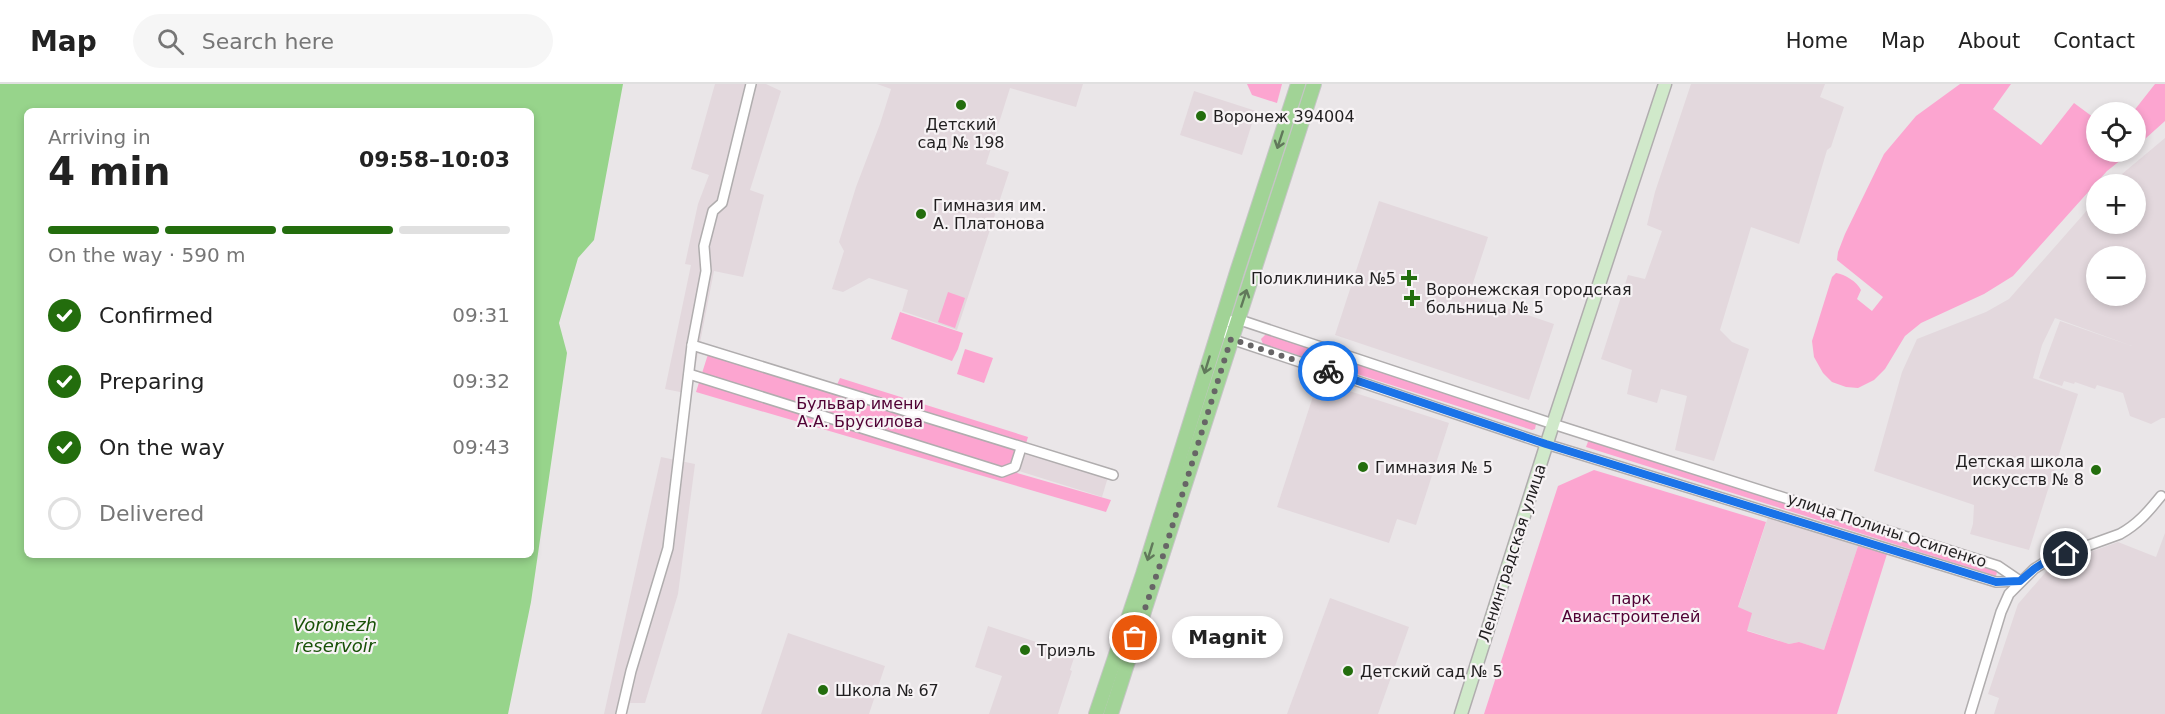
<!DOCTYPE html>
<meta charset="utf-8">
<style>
:root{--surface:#fff;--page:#f6f6f6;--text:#222;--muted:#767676;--line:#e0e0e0;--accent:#236d0d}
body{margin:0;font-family:"DejaVu Sans",sans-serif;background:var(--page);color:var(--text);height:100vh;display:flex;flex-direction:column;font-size:22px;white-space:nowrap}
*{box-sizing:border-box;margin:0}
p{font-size:20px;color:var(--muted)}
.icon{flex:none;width:33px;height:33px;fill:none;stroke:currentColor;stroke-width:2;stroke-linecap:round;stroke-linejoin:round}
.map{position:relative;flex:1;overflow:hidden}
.drawer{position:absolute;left:24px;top:24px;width:510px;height:450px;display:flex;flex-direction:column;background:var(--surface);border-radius:9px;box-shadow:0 3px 9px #0003}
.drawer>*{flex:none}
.tools{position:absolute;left:2086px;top:18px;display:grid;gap:12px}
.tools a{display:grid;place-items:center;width:60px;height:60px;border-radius:50%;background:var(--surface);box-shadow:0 3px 9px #0003;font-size:30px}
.pin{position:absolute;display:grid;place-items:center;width:51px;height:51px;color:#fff;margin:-26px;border:3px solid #fff;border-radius:50%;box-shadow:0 2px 6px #0007}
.courier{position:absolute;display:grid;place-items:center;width:60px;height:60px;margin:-30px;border:4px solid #1a73e8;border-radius:50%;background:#fff;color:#222;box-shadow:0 2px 8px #0007}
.bubble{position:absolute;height:42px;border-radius:21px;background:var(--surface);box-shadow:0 3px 9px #0003;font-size:20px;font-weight:700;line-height:42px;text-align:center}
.headline em{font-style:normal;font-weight:700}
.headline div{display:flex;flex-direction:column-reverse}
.headline{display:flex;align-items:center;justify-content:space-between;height:102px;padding:0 24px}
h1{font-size:39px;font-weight:700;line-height:45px}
.bar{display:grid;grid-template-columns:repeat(4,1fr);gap:9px 6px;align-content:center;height:72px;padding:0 24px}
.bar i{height:8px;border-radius:4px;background:var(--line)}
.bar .current{background:var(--accent)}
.bar p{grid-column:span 4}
ol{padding:0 24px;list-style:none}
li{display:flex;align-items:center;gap:18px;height:66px}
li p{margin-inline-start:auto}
li .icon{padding:6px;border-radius:50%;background:var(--accent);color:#fff;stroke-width:4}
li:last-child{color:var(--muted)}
li i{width:33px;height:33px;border:3px solid var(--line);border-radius:50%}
header{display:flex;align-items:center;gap:36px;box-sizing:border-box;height:84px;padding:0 30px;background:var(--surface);border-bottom:2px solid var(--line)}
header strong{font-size:28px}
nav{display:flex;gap:33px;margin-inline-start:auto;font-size:21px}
.search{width:420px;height:54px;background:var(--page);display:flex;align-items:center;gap:15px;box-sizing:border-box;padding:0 21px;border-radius:33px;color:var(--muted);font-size:22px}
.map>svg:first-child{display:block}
.built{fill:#e3d8dd;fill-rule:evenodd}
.green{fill:#fca5d0}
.water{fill:#97d48b;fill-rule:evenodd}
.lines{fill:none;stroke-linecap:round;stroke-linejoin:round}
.street-casing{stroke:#b0adae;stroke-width:12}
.secondary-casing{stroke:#b0adae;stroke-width:15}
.primary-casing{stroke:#c5c5c5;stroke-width:16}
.street{stroke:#fff;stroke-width:9}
.secondary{stroke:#d0e9ca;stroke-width:12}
.primary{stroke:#a1d396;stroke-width:14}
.oneway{stroke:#61795b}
.done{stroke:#676566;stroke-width:6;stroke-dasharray:0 10.8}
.route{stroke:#1a73e8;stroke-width:8}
.poi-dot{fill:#236d0d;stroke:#f7f3f5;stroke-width:2}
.labels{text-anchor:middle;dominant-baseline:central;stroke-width:4.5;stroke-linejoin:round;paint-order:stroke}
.poi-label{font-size:16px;fill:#211f20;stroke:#f7f3f5;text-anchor:start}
.park-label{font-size:16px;fill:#500134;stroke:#f7f3f5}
.street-label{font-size:16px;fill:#211f20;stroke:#f7f3f5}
.water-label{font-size:18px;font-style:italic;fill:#185107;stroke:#f7f3f5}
</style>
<header>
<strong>Map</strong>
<div class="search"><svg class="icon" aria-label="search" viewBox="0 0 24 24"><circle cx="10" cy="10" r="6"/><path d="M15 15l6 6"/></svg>Search here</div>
<nav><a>Home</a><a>Map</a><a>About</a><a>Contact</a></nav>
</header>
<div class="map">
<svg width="2165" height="630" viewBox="0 0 2165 630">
<rect width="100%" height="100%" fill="#eae6e8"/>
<!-- built -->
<g class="built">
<path d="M715,0H766L781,7L750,106L764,111L743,193L714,187L690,310L665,305L691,181L685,180L698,120L709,91L691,85Z"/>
<path d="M877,0H1083L1076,23L1010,4L986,80L1009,88L957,246L902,227L908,206L869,194L843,208L832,205L844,167L839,158L856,103L880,40L891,5Z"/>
<path d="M1691,0H1825L1820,13L1844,23L1831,63L1827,66L1799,160L1751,143L1720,246L1732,258L1749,265L1714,377L1675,366L1687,312L1661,305L1657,319L1627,310L1632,286L1601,275L1628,191L1645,195L1662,147L1647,141L1655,108Z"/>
<path d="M1194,7L1256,27L1242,71L1180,51Z"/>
<path d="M2165,54V334H2162L2151,340L2130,332L2123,309L2097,301L2095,305L2075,298L2074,300L2064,297L2062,302L2039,294L2060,237L2132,262L2055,234L2042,261L2033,294L2078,310L2029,466L1970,450L1973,440L1974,421L1874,387L1902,288L1917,255L1986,228L2009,215L2097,115V140H2136V100H2110ZM2097,172H2136V212H2097Z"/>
<path d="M1379,117L1488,153L1469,211L1554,240L1529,316L1335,251Z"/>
<path d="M1318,297L1449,339L1416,441L1397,435L1389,459L1277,423Z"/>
<path d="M1030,368L1108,393L1102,413L1019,387L1025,369Z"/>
<path d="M661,373L695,380L678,510L645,619H630L627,630H604Z"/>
<path d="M1768,433L1858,462L1824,566L1799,558L1789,560L1746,546L1738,524Z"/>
<path d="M2165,449V630H1994L1999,614L1988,610L2018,520L2051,482L2118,458L2156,473Z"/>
<path d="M1330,514L1409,543L1378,630H1287Z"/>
<path d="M988,542L1075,571L1070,586L1072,587L1058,630H989L1002,592L975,583Z"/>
<path d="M788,549L885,582L869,630H761Z"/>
</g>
<!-- green -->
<g class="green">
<path d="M1247,0H1282L1277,19L1252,11Z"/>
<path d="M1960,0H2011L1993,25L2041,61L2074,19L2097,36V68H2131L2107,87L2013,192L1984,210L1921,239L1905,252L1885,285L1874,296L1858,304L1846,303L1832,298L1823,289L1814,273L1812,257L1832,193L1836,189C1845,190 1857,198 1861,206L1857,215L1872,227L1883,213L1837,176L1838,168L1845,150L1884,70L1916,32Z"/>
<path d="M2155,0H2165V37L2136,63V28H2133Z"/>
<path d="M948,208L965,214L955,244L938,238Z"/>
<path d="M900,228L963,249L958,265L952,277L891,255Z"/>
<path d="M1266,250L1535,337L1536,340L1535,345L1532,346L1263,260L1261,255Z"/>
<path d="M710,264L836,303L840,294L1028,353L1017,389L1111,416L1106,428L696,308Z"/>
<path d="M965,265L993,274L984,299L957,290Z"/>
<path d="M1589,355L1991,483L1997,488L1996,492L1586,363Z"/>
<path d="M1594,386L1766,438L1738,523L1752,529L1747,547L1789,560L1799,558L1824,566L1858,462L1887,470L1837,630H1484L1558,402Z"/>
</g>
<!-- water -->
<path class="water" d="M0,0H623L594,156L578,174L559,239L567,269L531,518L508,630H0ZM27,27H531V471H27Z"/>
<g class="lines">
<defs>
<g id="street">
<path d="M1237,235L1553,340L1998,482L2020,497L1996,498L1546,360L1231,255L1220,240Z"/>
<path d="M692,261L1113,391"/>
<path d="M689,290L1002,388L1015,383L1021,364"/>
<path d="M621,630L631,587L668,464L692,261L706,187L704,162L713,127L722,119L751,0"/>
<path d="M1970,630L2001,528L2009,510L2034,485L2048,476L2120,450C2138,440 2148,428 2161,412"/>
</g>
<path id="secondary" d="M1461,630L1553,340L1665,0"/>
<g id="primary">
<path d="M1096,630L1143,490L1237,188L1298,0"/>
<path d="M1111,630L1314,0"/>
</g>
</defs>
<!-- street casing -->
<use href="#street" class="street-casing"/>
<!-- secondary casing -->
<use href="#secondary" class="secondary-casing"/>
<!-- primary casing -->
<use href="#primary" class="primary-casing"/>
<!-- street -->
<use href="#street" class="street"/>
<!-- secondary -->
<use href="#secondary" class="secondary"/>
<!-- primary -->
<use href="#primary" class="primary"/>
</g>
<!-- one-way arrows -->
<defs><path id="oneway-shaft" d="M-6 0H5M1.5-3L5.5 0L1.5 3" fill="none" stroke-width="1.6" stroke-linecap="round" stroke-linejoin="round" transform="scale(1.5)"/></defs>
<g class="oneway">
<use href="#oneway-shaft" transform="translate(1280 56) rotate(108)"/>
<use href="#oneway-shaft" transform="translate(1244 214) rotate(-72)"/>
<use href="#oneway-shaft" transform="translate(1207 281) rotate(107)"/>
<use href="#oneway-shaft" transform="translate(1150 468) rotate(107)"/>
</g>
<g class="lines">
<!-- done -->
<path class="done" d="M1135,554L1162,475L1231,255L1328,287"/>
<!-- route -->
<path class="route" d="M1328,287L1546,360L1996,498L2020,497L2034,485L2048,476L2066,470"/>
</g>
<!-- markers -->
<g class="poi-dot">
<circle cx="961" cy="21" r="6"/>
<circle cx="1201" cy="32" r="6"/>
<circle cx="921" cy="130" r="6"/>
<path d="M1406 185h6v6h6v6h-6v6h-6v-6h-6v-6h6z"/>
<path d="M1409 205h6v6h6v6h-6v6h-6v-6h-6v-6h6z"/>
<circle cx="1363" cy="383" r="6"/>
<circle cx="2096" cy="386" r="6"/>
<circle cx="1025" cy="566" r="6"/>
<circle cx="1348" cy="587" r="6"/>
<circle cx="823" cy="606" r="6"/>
</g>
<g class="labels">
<!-- poi labels -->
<g class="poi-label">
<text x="1213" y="32">Воронеж 394004</text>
<text x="961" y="40" text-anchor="middle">Детский<tspan x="961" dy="18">сад № 198</tspan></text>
<text x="933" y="121">Гимназия им.<tspan x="933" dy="18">А. Платонова</tspan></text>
<text x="1396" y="194" text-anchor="end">Поликлиника №5</text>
<text x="1426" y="205">Воронежская городская<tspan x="1426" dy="18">больница № 5</tspan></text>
<text x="2084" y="377" text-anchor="end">Детская школа<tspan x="2084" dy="18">искусств № 8</tspan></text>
<text x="1375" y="383">Гимназия № 5</text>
<text x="1037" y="566">Триэль</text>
<text x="1360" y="587">Детский сад № 5</text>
<text x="835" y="606">Школа № 67</text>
</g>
<!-- park labels -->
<g class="park-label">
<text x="860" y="319">Бульвар имени<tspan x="860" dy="18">А.А. Брусилова</tspan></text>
<text x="1631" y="514">парк<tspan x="1631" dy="18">Авиастроителей</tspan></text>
</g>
<!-- street labels -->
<g class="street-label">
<text transform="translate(1887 446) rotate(18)">улица Полины Осипенко</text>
<text transform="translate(1512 469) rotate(-72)">Ленинградская улица</text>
</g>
<!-- water labels -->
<g class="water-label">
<text x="335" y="540">Voronezh<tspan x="335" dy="21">reservoir</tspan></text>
</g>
</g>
</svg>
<div class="tools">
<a><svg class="icon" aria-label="locate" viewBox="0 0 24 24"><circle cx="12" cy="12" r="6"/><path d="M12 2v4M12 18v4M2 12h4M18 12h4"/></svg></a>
<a>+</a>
<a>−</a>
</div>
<div class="pin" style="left:1135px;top:554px;background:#ea580c"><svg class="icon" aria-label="bag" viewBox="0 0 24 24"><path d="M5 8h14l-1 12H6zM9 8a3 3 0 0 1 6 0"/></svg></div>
<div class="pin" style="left:2066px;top:470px;background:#1f2937"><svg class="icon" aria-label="home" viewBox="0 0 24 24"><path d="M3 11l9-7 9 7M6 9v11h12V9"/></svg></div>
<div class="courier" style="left:1328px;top:287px"><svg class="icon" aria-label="bike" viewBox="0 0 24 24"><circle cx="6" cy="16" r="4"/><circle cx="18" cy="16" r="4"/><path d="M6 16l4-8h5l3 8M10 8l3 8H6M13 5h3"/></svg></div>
<div class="bubble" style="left:1172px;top:532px;width:111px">Magnit</div>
<section class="drawer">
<div class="headline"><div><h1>4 min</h1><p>Arriving in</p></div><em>09:58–10:03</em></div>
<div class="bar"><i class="current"></i><i class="current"></i><i class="current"></i><i></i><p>On the way · 590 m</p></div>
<ol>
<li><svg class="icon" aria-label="check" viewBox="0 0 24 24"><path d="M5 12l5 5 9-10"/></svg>Confirmed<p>09:31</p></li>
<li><svg class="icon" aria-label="check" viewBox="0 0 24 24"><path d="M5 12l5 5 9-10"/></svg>Preparing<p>09:32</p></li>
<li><svg class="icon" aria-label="check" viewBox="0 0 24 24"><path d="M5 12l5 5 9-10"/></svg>On the way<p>09:43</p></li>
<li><i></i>Delivered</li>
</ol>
</section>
</div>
